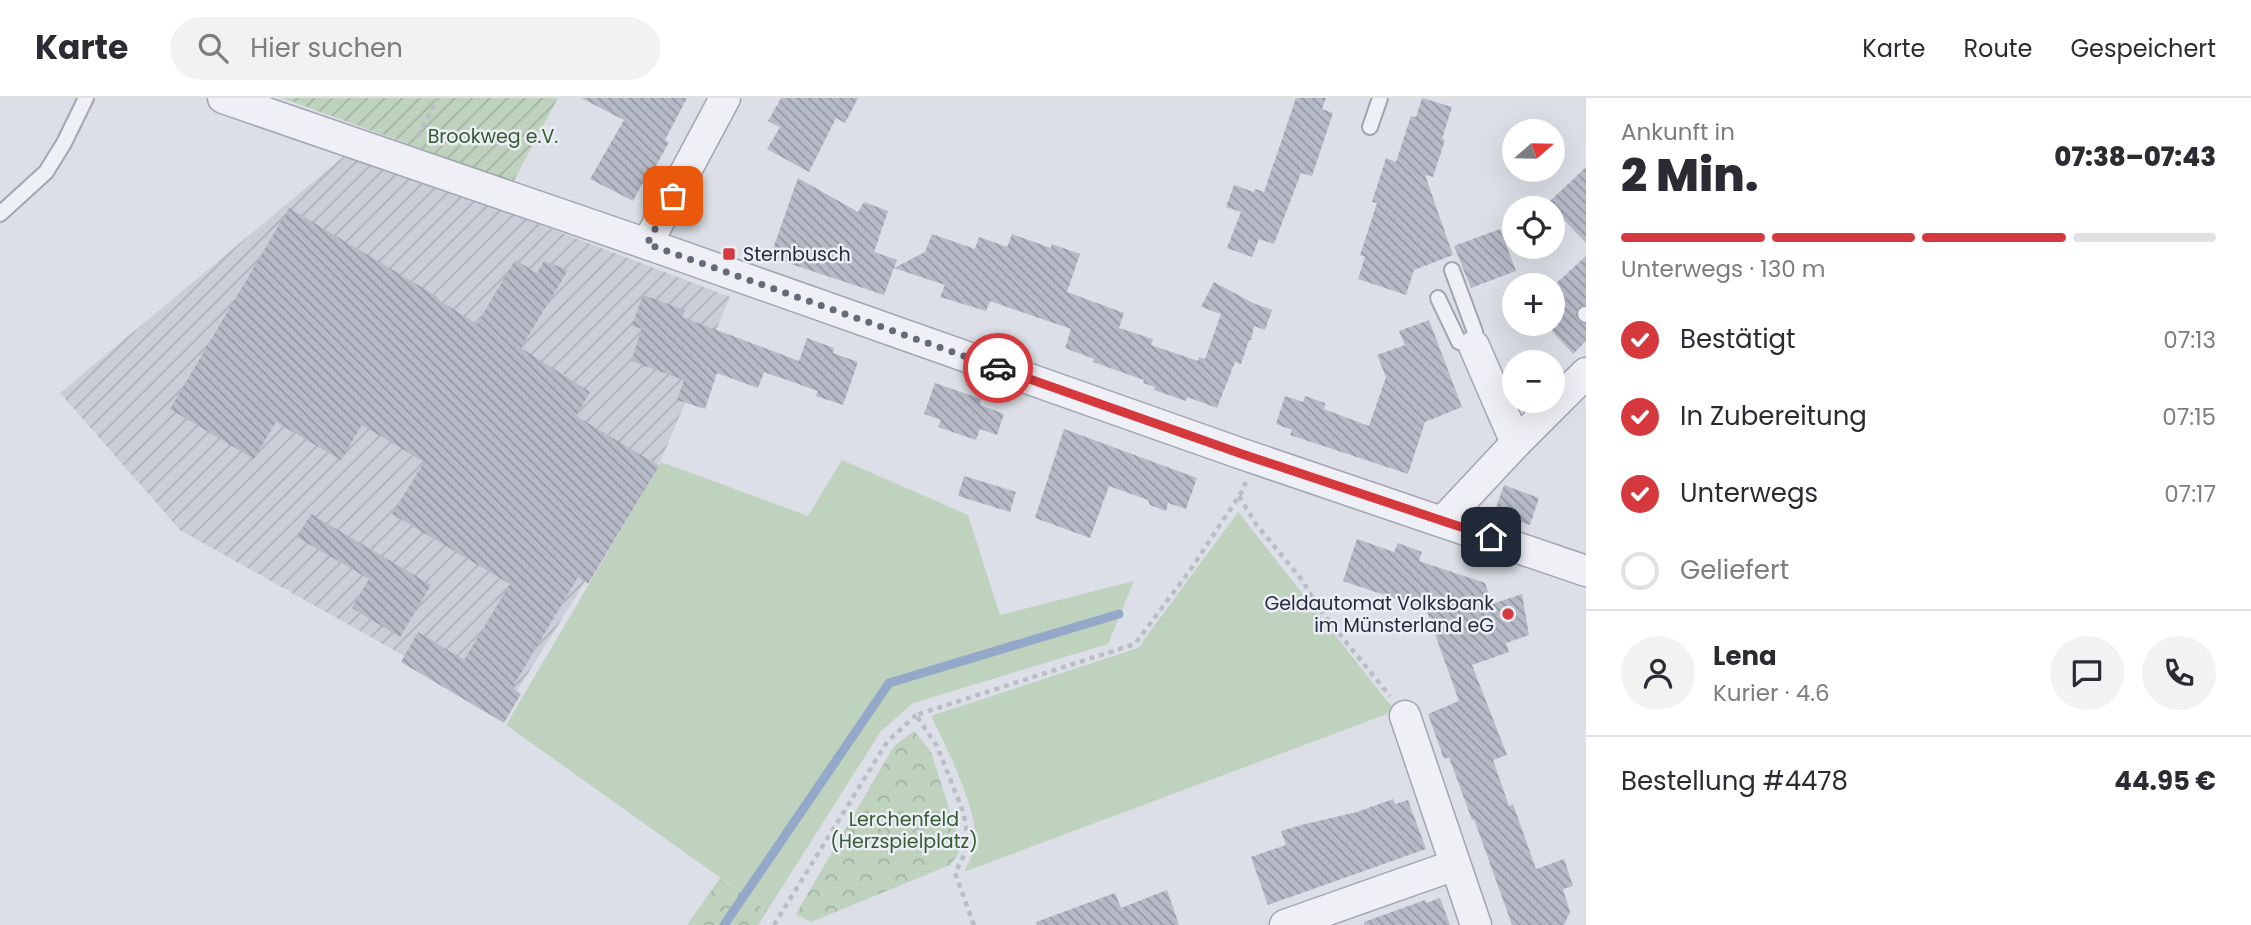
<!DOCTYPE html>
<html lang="de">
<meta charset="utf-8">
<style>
:root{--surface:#fff;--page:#f2f2f3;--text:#2b2b33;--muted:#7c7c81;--line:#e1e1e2;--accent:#d5383d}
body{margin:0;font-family:Poppins,sans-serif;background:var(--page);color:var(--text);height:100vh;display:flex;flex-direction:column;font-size:26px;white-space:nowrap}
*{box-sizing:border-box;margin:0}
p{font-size:23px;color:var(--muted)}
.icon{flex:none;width:38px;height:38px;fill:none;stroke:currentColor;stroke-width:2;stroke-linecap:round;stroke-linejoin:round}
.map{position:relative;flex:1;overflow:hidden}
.drawer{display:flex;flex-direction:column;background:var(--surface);width:665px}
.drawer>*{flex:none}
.needle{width:46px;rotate:70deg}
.controls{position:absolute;left:1502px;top:21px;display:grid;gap:14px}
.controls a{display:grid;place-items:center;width:63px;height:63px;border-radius:50%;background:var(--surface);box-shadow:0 7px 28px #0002;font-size:35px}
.pin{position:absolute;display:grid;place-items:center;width:60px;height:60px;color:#fff;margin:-30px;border-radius:14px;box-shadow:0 4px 10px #0006}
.courier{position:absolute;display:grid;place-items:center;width:70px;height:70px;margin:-35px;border:5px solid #d5383d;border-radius:50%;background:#fff;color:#222;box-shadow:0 2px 9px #0007}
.head em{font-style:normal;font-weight:800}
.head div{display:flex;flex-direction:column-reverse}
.head{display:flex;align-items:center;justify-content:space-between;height:119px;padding:0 35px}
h1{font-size:46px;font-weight:800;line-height:52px}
.bar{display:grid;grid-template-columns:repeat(4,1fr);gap:10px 7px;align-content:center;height:84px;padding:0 35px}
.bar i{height:9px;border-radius:5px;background:var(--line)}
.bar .active{background:var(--accent)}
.bar p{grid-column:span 4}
.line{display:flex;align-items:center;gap:18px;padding:0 35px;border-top:2px solid var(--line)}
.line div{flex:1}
.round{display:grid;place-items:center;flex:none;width:74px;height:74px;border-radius:37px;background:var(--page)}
ol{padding:0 35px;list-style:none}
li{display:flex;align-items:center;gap:21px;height:77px}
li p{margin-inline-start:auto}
li .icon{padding:7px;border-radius:50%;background:var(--accent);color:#fff;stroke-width:4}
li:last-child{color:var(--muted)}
li i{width:38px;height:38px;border:4px solid var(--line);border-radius:50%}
header{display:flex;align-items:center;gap:42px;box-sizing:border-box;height:98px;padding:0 35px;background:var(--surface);border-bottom:2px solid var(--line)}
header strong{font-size:33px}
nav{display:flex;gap:38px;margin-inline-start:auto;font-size:24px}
.search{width:490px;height:63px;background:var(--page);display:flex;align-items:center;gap:18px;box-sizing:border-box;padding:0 24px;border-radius:38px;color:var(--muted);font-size:26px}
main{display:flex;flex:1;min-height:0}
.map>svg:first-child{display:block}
.industrial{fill:url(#industrial-furrows)}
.grass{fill:#bfd2bd}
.forest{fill:url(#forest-crowns)}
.garden{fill:url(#garden-furrows)}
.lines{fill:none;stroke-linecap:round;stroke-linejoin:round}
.stream{stroke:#94a8ca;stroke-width:9}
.building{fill:url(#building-back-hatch)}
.service-casing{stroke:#a1a5b1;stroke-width:18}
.minor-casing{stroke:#a1a5b1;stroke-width:33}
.path{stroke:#babdc5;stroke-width:4.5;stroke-dasharray:5 5;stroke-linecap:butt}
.service{stroke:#eff0f5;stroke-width:14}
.minor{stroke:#eff0f5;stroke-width:30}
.done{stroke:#656a79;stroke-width:7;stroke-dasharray:0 12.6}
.route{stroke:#d5383d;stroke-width:9}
.poi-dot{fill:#d5383d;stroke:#ebeef5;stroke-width:2.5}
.labels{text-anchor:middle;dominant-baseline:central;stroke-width:5;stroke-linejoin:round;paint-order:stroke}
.park-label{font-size:19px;fill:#345b32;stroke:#ebeef5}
.poi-label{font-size:19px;fill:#252b3e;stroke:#ebeef5;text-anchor:start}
</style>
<header>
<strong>Karte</strong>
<div class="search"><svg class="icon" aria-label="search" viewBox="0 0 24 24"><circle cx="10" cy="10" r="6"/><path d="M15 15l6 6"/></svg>Hier suchen</div>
<nav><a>Karte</a><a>Route</a><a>Gespeichert</a></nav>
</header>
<main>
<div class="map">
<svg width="1586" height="827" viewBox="0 0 1586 827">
<defs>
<pattern id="industrial-furrows" width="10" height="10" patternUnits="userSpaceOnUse" patternTransform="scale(1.75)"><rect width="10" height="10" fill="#caced9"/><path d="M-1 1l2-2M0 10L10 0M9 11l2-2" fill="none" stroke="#adb1bb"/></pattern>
<pattern id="forest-crowns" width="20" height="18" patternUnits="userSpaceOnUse" patternTransform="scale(1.75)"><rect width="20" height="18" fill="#bfd2bd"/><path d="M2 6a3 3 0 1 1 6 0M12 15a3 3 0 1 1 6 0" fill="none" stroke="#a4b4a4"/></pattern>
<pattern id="garden-furrows" width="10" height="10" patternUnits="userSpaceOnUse" patternTransform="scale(1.75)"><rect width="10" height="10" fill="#bfd2bd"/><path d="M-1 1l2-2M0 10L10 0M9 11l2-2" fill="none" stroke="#a4b4a4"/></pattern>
<pattern id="building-back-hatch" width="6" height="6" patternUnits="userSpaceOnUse" patternTransform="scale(1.75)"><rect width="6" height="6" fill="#b6bac7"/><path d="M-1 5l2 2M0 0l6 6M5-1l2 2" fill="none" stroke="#9497a3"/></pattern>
</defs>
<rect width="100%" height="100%" fill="#dcdfe7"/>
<!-- industrial -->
<path class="industrial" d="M349,54L730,199L661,362L504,614L180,432L60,295Z"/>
<!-- grass -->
<g class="grass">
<path d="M842,362L968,417L1000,517L1134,483L1108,546L913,605L881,633L767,813L506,627L661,364L808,418Z"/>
<path d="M1238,414L1395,613L964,774C968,766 973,757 975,748C981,718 945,646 931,618L1138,550Z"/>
</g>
<!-- forest -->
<g class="forest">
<path d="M914,633L931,654L956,732L959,755L950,767L811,824L796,816L894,648Z"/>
<path d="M720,780L767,813L758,827H687Z"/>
</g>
<!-- garden -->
<path class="garden" d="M282,0H558L513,84Z"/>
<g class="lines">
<!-- stream -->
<path class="stream" d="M724,827L889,585L1119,516"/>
</g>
<!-- building -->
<g class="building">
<path d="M581,0H687L665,42L669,44L652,75L649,73L633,103L590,81L624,22Z"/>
<path d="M781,0H858L845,25L836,20L809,74L767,51L780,29L768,23Z"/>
<path d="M1296,0H1326L1322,11L1333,15L1312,78L1301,75L1274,146L1259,141L1252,159L1227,150L1241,114L1226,109L1234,87L1254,94L1255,91L1264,94Z"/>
<path d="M1422,0L1452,9L1442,41L1445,42L1433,79L1425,77L1453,157L1414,172L1406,197L1358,181L1365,159L1360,157L1377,105L1372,104L1386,60L1396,64L1411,18L1416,19Z"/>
<path d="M1586,69V145L1548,105Z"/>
<path d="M798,80L858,114L864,104L888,113L874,154L897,162L894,170L925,154L932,136L975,151L979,139L1007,149L1012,136L1051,150L1052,146L1080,156L1067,194L1124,215L1119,230L1153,241L1151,247L1198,263L1199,259L1205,261L1221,216L1201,209L1214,184L1253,205L1272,212L1265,232L1254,228L1251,242H1249L1241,266L1235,264L1217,310L1187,299L1186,303L1154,292L1155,289L1143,285L1144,282L1093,264L1094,261L1065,250L1071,231L990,203L986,213L940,199L945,187L894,170L884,197L770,159Z"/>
<path d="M289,110L438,199L437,201L477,226L515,162L537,175L544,163L568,172L521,250L590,294L576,318L659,368L588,486L578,479L512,590L521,596L504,625L401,564L418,534L464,562L510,486L392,416L424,364L362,327L341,362L276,324L254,361L170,311Z"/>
<path d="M1500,131L1516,173L1471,190L1454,148Z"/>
<path d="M1586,158V207L1579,209L1576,214L1578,223L1586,226V243L1573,256L1552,233V189Z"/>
<path d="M643,197L685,212L682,219L799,263L807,240L834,250L833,255L858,264L843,307L816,298L818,293L764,274L758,290L717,275L705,311L677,302L684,282L631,263L642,231L632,228Z"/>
<path d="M1429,222L1462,309L1425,324L1408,376L1290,337L1292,332L1276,326L1285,298L1303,304L1305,298L1325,305L1324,311L1369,328L1386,279L1377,257L1405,247L1399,233Z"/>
<path d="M935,285L981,301L980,307L1004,316L997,337L980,331L976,342L938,329L941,322L924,316Z"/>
<path d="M1064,331L1197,380L1186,411L1168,405L1166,413L1150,407L1148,402L1109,388L1090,440L1035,420Z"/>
<path d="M964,378L1016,394L1010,414L958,398Z"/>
<path d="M1504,387L1539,400L1530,427L1494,415Z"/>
<path d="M311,416L431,487L400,539L352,510L369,481L297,439Z"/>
<path d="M1357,441L1394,454L1398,445L1422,454L1419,463L1485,485L1492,506L1522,496L1529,537L1506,545L1509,554L1472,567L1507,657L1493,662L1509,708L1513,706L1536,771L1564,761L1573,788L1563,791L1570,814L1564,827H1512L1474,721L1472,722L1449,659L1444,661L1428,616L1459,603L1426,511L1343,483Z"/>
<path d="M1393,701L1395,706L1408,702L1426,751L1268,807L1251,759L1286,747L1281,733L1301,727L1357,714Z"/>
<path d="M1167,792L1179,827H1037L1036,824L1115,795L1121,810Z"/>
<path d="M1440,800L1450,827H1364V824L1425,802L1426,805Z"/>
</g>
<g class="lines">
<defs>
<g id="service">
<path d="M1370,29L1380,0"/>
<path d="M0,116L46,74L64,45L86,0"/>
<path d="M1438,200L1459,244L1474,248L1475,234L1452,172"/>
<path d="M1585,216L1586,217"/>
</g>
<g id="minor">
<path d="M223,0L647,146L1242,356L1586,473"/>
<path d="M647,146L725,0"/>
<path d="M1474,248L1516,345"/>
<path d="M1443,423L1516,345L1586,275"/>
<path d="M1405,618L1476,827"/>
<path d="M1285,827L1455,767"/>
</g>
</defs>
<!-- service casing -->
<use href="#service" class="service-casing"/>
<!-- minor casing -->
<use href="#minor" class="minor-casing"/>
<!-- path -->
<g class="path">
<path d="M418,38L438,0"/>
<path d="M1239,398L1256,426L1302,482L1319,511L1390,598"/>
<path d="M774,827L887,644L916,617"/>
<path d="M974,827L955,775L964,757L967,737L964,716L937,648L916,617L1135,546L1191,471L1245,389V384"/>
</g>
<!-- service -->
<use href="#service" class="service"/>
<!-- minor -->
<use href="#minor" class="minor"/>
</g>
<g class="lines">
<!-- done -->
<path class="done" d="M673,98L647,146L998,270"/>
<!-- route -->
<path class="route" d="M998,270L1242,356L1491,439"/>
</g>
<!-- markers -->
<g class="poi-dot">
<rect x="722" y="149" width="14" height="14" rx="3.5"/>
<circle cx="1508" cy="516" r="7"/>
</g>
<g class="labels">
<!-- park labels -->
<g class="park-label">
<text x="493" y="38">Brookweg e.V.</text>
<text x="904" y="721">Lerchenfeld<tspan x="904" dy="22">(Herzspielplatz)</tspan></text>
</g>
<!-- poi labels -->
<g class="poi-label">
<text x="743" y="156">Sternbusch</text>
<text x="1494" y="505" text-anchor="end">Geldautomat Volksbank<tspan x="1494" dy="22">im Münsterland eG</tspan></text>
</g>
</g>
</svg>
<div class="controls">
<a><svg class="needle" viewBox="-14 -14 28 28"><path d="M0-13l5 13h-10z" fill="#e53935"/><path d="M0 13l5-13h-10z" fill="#7c7c81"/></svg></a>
<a><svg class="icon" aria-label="locate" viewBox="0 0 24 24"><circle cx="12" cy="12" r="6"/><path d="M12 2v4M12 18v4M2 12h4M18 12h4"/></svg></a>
<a>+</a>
<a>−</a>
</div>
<div class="pin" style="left:673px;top:98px;background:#ea580c"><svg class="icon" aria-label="bag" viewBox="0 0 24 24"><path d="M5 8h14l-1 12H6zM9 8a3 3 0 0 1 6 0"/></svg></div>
<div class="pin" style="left:1491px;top:439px;background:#1f2937"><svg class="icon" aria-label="home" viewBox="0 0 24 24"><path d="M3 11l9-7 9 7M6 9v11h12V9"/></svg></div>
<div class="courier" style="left:998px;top:270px"><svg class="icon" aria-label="car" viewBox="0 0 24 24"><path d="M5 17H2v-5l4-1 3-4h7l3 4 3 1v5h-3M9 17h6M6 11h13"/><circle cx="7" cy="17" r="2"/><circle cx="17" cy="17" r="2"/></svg></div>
</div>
<section class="drawer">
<div class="head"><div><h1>2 Min.</h1><p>Ankunft in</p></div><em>07:38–07:43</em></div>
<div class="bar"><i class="active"></i><i class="active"></i><i class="active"></i><i></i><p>Unterwegs · 130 m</p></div>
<ol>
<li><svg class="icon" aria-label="check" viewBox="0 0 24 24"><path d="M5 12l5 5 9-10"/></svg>Bestätigt<p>07:13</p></li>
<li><svg class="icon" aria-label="check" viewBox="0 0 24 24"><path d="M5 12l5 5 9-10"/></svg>In Zubereitung<p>07:15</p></li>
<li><svg class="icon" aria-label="check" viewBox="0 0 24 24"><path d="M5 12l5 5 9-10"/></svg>Unterwegs<p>07:17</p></li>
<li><i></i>Geliefert</li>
</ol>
<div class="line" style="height:126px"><a class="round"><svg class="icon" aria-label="person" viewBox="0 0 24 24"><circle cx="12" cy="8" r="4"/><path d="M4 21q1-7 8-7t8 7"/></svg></a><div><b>Lena</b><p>Kurier · 4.6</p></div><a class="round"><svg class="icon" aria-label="chat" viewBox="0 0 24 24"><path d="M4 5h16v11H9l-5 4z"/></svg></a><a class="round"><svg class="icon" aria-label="phone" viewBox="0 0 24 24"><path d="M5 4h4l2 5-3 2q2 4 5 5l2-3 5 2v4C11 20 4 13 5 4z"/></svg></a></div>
<div class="line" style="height:91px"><div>Bestellung #4478</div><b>44.95 €</b></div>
</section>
</main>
